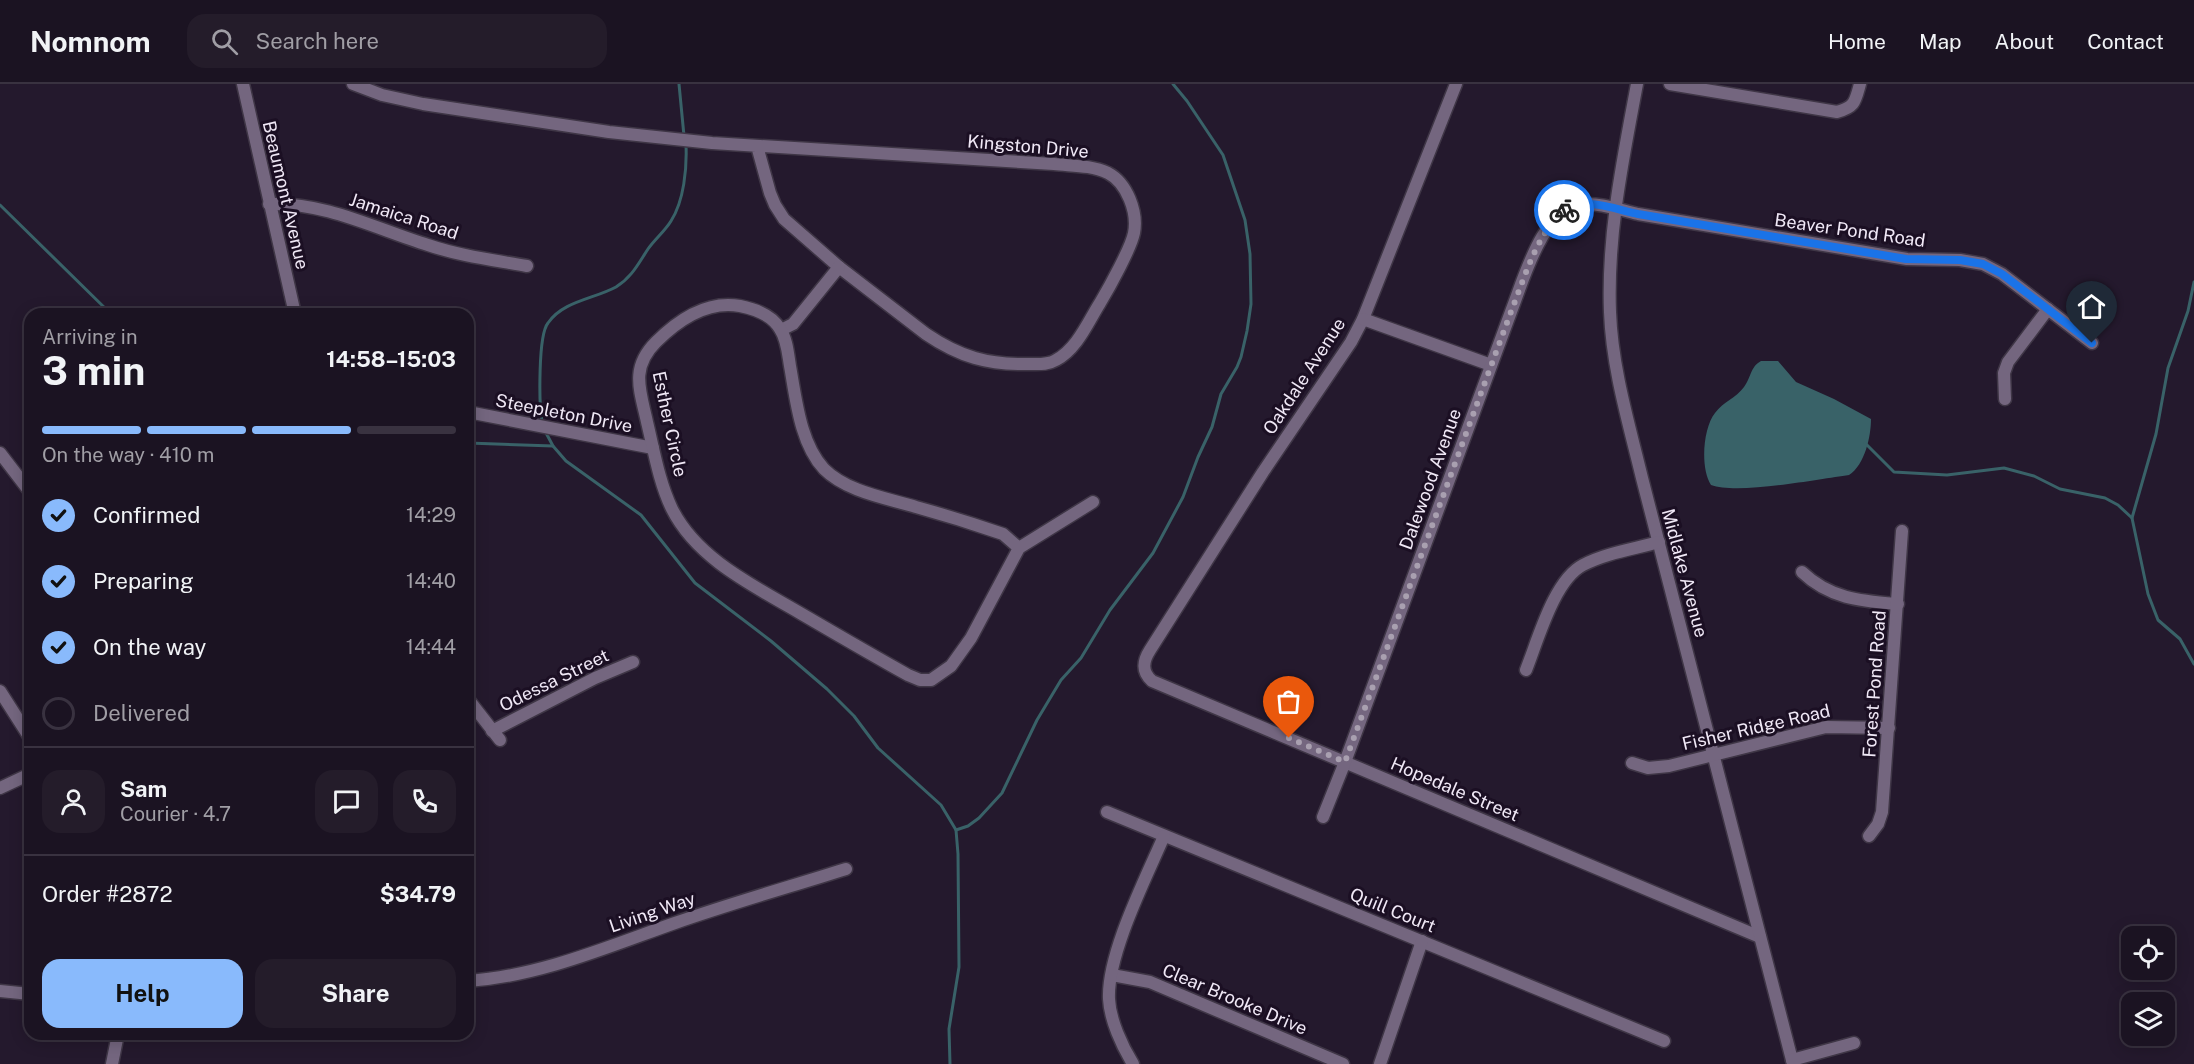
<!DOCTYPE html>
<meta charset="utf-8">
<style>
:root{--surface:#1b1322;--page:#241c2a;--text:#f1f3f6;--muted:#a09ea5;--line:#393240;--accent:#89bafc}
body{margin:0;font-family:"Public Sans",sans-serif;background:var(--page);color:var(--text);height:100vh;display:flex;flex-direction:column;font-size:22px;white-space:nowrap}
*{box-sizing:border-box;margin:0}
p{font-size:20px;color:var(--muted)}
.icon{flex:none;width:33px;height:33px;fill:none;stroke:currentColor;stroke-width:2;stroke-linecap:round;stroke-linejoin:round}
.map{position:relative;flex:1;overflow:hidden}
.side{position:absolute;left:24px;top:224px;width:450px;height:732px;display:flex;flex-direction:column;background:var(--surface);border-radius:18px;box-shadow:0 3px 15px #0003,0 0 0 2px var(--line)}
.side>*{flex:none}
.fabs{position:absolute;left:2121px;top:842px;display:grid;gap:12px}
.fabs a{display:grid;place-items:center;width:54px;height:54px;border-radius:12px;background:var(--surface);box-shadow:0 3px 15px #0003,0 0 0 2px var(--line);font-size:30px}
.pin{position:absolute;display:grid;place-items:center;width:51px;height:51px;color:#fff;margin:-62px -26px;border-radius:50% 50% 50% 0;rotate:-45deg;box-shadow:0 0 6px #0007}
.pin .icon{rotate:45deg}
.courier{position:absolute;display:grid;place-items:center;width:60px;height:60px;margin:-30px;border:4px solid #1a73e8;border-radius:50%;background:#fff;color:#222;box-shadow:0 2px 8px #0007}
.headline em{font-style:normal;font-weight:700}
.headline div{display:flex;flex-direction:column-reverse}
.headline{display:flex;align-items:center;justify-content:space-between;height:102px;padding:0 18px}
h1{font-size:39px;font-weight:700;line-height:45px}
.bar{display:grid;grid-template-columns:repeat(4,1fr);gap:9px 6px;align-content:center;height:72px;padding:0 18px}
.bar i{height:8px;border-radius:4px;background:var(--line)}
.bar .on{background:var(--accent)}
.bar p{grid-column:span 4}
.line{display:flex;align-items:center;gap:15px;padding:0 18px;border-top:2px solid var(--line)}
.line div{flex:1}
.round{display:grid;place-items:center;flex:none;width:63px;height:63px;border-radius:18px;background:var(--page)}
ol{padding:0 18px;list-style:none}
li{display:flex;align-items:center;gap:18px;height:66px}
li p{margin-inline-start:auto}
li .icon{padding:6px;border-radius:50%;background:var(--accent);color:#111;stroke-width:4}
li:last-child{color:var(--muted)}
li i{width:33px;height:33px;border:3px solid var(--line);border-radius:50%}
.cta{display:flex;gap:12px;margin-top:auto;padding:12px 18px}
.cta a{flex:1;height:69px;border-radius:18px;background:var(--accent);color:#111;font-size:24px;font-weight:700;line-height:69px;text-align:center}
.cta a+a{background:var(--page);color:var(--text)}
header{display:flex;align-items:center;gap:36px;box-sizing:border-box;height:84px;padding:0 30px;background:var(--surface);border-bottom:2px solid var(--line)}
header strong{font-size:28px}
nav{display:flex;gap:33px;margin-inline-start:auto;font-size:21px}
.search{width:420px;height:54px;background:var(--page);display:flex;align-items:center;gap:15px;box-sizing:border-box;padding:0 21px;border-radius:18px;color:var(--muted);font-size:22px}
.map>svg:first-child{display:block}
.water{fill:#396268}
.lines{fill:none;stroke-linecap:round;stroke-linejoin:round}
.stream{stroke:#396268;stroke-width:3}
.minor-casing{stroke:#3f3646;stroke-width:15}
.minor{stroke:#74667f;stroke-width:12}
.done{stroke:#a9a0b0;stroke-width:6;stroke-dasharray:0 10.8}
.route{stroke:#1a73e8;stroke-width:8}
.labels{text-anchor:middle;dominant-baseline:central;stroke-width:6;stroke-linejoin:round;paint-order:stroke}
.street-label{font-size:18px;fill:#f0e8f6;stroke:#1b0f23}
</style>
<header>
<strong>Nomnom</strong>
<div class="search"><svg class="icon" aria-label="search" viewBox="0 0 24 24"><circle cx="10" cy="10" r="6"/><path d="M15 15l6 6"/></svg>Search here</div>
<nav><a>Home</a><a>Map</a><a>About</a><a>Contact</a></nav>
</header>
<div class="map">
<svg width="2194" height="980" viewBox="0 0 2194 980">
<rect width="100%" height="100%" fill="#24192d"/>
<!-- water -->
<path class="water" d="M1761,277H1778L1796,298L1834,315L1871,335C1871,352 1865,381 1849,391C1818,395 1738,411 1711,401C1700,384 1703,344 1715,329C1723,318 1736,314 1744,303C1751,294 1750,283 1761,277Z"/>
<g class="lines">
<!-- stream -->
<g class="stream">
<path d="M679,0L684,52"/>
<path d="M0,121L111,230"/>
<path d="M2194,198L2188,227L2168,284L2156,350L2132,434L2148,510L2158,536L2180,555L2194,580"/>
<path d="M542,338C539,320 538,251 548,239C563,217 594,215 616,203C632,193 638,180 648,165C655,155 665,147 671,137C684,117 687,84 686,61"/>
<path d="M545,347L553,362L566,377L641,431L695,499L771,557L827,605L854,632L878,664L941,721L956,746L958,770L959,883L949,945L950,980"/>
<path d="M468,359L553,362"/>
<path d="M1865,359L1894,388L1947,391L2004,384L2034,392L2060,405L2105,414L2118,421L2132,434"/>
<path d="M956,746L968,742L979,734L1002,709L1037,636L1061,596L1081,574L1110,526L1153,469L1183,413L1198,373L1212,343L1221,310L1237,283L1241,273L1247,247L1251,220L1250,170L1245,136L1223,71L1187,17L1173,0"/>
</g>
<defs>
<g id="minor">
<path d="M243,0L295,230"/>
<path d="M353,0L382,11L423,20L609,48L712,59L1054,80C1071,82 1091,81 1108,89C1127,99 1138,128 1134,149C1131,164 1109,204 1100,219C1088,238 1077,265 1056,276C1048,281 1038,280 1029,280C988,281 960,273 926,250L839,183L784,135L775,121L770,109L757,62"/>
<path d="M1456,0L1363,235L1351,258L1263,388L1150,566C1143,577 1141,587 1152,597L1760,853"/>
<path d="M1637,0C1623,75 1607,151 1610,228C1612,284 1629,340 1642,394L1793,980"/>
<path d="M1670,0L1837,28C1855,23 1855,18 1860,0"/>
<path d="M269,120C326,118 376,145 428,161C460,172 494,176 527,182"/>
<path d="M1363,235L1491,281"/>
<path d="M781,246L793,240L839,183"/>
<path d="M2005,315L2004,289L2008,278L2048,225"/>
<path d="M468,328L653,364"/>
<path d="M0,369L30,408"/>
<path d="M1019,464L1003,450C974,440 945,431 916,423C887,414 847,408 824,385C800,359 796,315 790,282C788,270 787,255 780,245C772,231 755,225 740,222C707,216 678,236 656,258C630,284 640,306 647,338C654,367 659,398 672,425C697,475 754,502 800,529C836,550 872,571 908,591L920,596H931L951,582L971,554L1019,464L1093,418"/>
<path d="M1802,488C1830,515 1862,517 1898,520"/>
<path d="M1526,586C1538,556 1554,496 1583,481C1606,469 1634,465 1659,458"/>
<path d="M0,607L30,654"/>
<path d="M468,615L500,656"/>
<path d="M492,647L595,594L633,578"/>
<path d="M1632,679L1648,684L1669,682L1826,643L1889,644"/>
<path d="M0,704L30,690"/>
<path d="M1107,728L1664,957"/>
<path d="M1323,733L1345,678L1512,225C1524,194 1544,121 1584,120C1602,119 1620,126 1638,130L1907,175L1960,176L1983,180L2002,190L2092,259"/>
<path d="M1869,752L1878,740L1882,728L1902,447"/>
<path d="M1112,891L1150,898L1343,980"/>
<path d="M468,897C540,892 607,863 675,839C732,819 789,803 846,785"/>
<path d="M0,907L30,910"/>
<path d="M1792,976L1854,959"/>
<path d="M112,980L118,950"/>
<path d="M1133,980C1122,962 1110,936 1109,915C1107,870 1146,794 1164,752"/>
<path d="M1380,980L1422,857"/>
</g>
</defs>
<!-- minor casing -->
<use href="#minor" class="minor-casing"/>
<!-- minor -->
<use href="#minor" class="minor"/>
</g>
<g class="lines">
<!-- done -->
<path class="done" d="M1289,654L1345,678L1512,225C1526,190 1536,152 1564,126"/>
<!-- route -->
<path class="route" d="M1564,126C1587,113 1614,125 1638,130L1906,175L1960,176L1983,180L2002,190L2092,259"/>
</g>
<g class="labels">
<!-- street labels -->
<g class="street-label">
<text transform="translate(1028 62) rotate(5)">Kingston Drive</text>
<text transform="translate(286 111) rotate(77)">Beaumont Avenue</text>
<text transform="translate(404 132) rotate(18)">Jamaica Road</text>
<text transform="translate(1850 146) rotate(8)">Beaver Pond Road</text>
<text transform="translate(1304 292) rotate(-57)">Oakdale Avenue</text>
<text transform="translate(564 329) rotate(11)">Steepleton Drive</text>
<text transform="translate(670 340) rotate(78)">Esther Circle</text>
<text transform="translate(1430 395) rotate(-70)">Dalewood Avenue</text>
<text transform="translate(1685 489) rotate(75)">Midlake Avenue</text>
<text transform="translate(554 596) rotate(-26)">Odessa Street</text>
<text transform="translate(1874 600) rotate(-86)">Forest Pond Road</text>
<text transform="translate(1756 643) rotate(-13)">Fisher Ridge Road</text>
<text transform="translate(1455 705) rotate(23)">Hopedale Street</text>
<text transform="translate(1393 826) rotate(22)">Quill Court</text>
<text transform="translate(652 828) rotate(-19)">Living Way</text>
<text transform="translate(1235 915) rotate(23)">Clear Brooke Drive</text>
</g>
</g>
</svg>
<div class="fabs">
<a><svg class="icon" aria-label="locate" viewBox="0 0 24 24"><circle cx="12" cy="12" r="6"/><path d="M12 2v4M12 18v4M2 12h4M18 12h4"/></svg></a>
<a><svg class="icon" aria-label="layers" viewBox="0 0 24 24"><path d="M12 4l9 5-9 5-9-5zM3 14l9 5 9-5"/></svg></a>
</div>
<div class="pin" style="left:1289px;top:654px;background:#ea580c"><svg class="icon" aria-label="bag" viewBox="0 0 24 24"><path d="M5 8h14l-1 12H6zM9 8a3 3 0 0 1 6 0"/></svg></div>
<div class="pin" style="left:2092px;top:259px;background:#1f2937"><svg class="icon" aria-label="home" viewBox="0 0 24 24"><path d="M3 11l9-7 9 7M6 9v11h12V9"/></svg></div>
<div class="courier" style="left:1564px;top:126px"><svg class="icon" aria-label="bike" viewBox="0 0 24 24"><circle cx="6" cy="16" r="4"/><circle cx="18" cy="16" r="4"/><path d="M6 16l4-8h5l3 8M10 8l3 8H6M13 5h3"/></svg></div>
<section class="side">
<div class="headline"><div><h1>3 min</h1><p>Arriving in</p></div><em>14:58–15:03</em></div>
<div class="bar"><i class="on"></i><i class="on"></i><i class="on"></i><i></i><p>On the way · 410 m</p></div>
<ol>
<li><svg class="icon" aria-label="check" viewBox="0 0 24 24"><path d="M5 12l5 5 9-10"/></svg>Confirmed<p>14:29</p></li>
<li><svg class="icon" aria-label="check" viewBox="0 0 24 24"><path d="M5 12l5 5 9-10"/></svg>Preparing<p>14:40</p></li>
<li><svg class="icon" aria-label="check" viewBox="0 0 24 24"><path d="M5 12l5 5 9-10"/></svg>On the way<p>14:44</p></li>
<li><i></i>Delivered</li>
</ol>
<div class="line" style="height:108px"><a class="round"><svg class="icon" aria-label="person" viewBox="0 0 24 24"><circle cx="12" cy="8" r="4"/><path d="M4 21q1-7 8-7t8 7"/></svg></a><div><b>Sam</b><p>Courier · 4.7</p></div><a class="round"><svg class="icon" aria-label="chat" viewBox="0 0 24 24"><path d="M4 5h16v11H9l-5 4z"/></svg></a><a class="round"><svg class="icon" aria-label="phone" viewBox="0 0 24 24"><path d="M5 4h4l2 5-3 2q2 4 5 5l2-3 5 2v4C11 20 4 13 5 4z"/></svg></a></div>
<div class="line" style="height:78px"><div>Order #2872</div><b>$34.79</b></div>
<div class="cta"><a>Help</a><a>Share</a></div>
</section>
</div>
